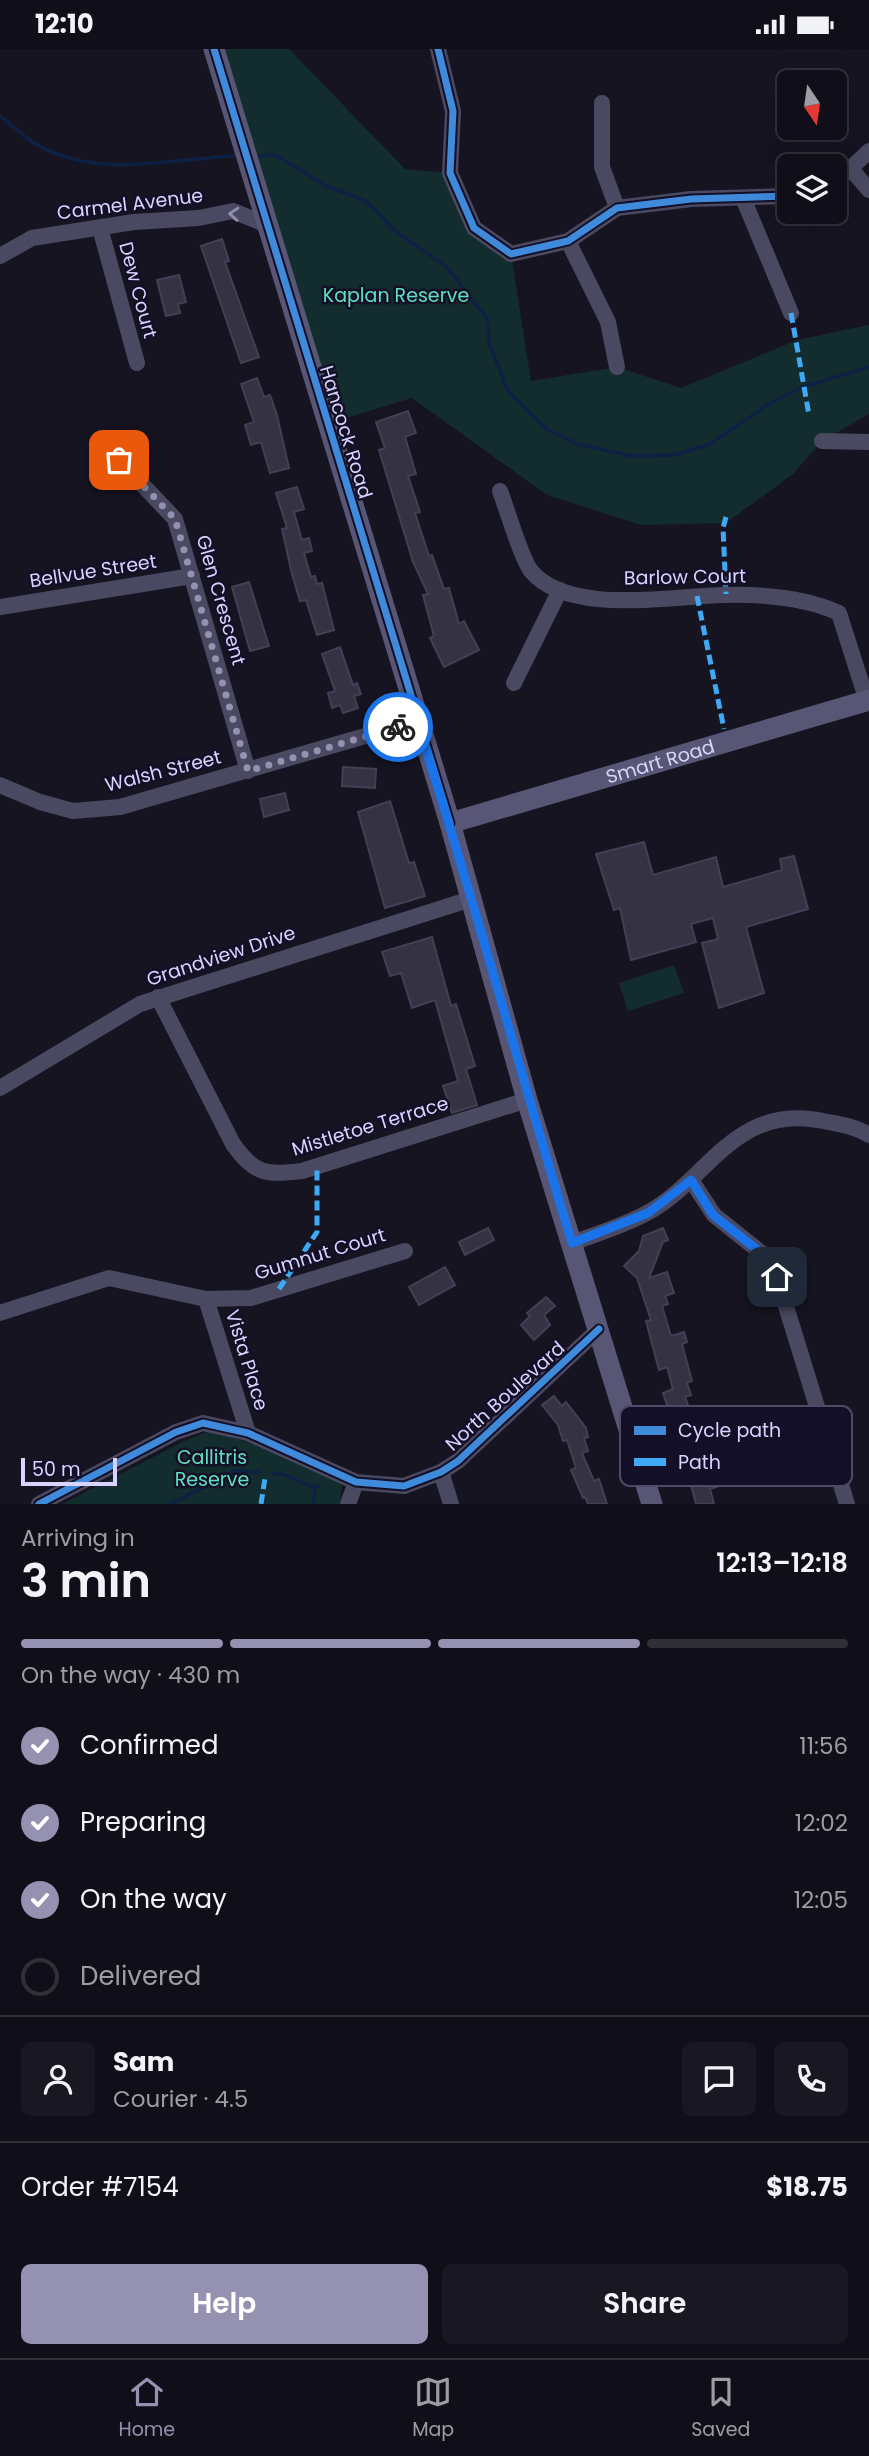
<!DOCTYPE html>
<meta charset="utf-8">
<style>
:root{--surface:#100f19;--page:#191822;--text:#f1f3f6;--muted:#9c9ca2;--line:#302f38;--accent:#9591b1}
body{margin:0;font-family:Poppins,sans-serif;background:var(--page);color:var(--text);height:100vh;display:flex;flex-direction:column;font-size:26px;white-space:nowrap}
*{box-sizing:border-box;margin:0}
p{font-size:23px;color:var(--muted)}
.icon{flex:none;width:38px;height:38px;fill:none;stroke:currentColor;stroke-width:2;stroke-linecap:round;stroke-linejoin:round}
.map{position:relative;height:1455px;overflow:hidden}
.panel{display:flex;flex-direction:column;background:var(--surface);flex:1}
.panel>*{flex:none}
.needle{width:46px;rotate:167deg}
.fabs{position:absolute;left:777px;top:21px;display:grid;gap:14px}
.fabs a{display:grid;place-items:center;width:70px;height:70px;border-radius:10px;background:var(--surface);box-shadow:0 7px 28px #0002,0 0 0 2px var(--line);font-size:35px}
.scale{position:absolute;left:21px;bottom:18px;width:96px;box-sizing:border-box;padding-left:7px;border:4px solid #d9d4ff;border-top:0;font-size:19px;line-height:24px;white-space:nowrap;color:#d9d4ff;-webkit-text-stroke:5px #130f26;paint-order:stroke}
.pin{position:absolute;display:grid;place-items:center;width:60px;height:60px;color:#fff;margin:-30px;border-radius:14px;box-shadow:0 4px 10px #0006}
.courier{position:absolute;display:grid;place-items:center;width:70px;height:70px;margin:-35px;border:5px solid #1a73e8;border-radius:50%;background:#fff;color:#222;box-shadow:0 2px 9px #0007}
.overview em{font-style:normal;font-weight:600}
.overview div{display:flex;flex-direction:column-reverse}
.overview{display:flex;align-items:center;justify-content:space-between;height:119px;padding:0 21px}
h1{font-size:46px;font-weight:600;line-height:52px}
.bar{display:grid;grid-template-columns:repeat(4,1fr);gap:10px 7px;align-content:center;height:84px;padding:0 21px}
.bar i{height:9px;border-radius:5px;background:var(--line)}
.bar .on{background:var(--accent)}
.bar p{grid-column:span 4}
.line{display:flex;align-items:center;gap:18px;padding:0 21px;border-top:2px solid var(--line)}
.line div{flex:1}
.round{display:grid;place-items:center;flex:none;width:74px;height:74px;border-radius:10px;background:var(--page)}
ol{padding:0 21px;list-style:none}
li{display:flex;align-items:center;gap:21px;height:77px}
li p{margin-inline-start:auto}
li .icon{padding:7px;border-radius:50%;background:var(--accent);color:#fff;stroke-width:4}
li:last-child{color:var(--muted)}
li i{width:38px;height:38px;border:4px solid var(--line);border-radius:50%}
.cta{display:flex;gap:14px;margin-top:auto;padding:14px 21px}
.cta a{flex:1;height:80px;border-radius:10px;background:var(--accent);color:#fff;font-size:28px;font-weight:600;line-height:80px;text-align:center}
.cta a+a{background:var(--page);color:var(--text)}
.status{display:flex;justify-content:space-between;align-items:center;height:49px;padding:0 35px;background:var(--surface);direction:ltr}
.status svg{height:19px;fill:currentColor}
.menu{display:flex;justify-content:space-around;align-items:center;height:98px;border-top:2px solid var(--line);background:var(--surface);font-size:19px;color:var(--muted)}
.menu a{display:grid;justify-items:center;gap:4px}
.menu .on{color:var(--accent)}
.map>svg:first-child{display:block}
.green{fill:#132c2d}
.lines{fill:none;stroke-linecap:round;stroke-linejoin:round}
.stream{stroke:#0d2144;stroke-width:3.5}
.building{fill:#343243;stroke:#433f54;stroke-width:2}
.minor{stroke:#4a4962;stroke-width:16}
.secondary{stroke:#575674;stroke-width:21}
.quiet{stroke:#3fa9f5;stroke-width:5;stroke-dasharray:10 5;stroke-linecap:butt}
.cycleway-casing{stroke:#130f26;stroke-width:11}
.cycleway{stroke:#408adc;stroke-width:7}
.oneway{stroke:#928eb0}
.done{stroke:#9591b1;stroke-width:7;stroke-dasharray:0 12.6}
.route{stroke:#1a73e8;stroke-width:9}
.labels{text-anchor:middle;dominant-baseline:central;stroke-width:5;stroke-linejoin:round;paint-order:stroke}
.street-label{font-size:19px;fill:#d9d4ff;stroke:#130f26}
.park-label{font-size:19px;fill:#5fe0c0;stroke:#130f26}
.key{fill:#130f26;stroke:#4e4a67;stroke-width:2}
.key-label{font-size:19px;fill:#d9d4ff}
</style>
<div class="status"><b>12:10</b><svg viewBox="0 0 49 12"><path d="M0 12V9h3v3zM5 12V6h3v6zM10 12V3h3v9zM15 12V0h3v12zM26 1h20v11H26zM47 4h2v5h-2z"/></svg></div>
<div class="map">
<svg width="869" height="1455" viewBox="0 0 869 1455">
<rect width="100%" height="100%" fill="#161421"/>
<!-- green -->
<g class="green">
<path d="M214,0H289L405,120L450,124L474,178L511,205L531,332L617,318L681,339L797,291L869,276V365L822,392L793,425L726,474L641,476L547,446L412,349L327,375Z"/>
<path d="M674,916L684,944L628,962L619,934Z"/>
<path d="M211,1381L265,1399L342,1435L340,1455H62L182,1393Z"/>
</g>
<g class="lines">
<!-- stream -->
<g class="stream">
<path d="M0,67C11,76 22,86 34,94C95,131 168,110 234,107"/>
<path d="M258,107L276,106L324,136L366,152L395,182L447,218L488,271L489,294L508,342L546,380L577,395L632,407L676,406L710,395L772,353L800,339L869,318"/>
<path d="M274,1425H283L315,1439L318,1437"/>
<path d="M171,1455L235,1422L259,1423"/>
<path d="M313,1455L315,1440"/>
</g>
</g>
<!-- building -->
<g class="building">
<path d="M222,190L229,212L225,213L259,308L241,314L201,197Z"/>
<path d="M179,226L186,253L178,255L180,264L166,267L157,231Z"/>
<path d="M257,329L264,348L270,346L277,366L289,419L270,424L261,393L251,396L245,376L254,373L241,335Z"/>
<path d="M408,362L416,384L405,388L416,425L408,427L420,463L415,464L429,507L432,506L444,540L449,539L459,575L464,572L479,601L444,618L430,589L434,587L423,546L428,545L413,513L379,401L385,399L376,373Z"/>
<path d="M297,438L304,460L294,463L302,491L309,489L312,502L304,504L311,528L315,527L317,535L322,534L334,581L317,586L306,551L300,552L292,525L282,480L287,479L276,444Z"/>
<path d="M249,533L269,597L250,602L232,538Z"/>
<path d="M340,598L353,636L357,634L361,645L354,647L358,659L343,664L340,656L332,659L328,644L335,642L322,605Z"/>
<path d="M343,718L376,720L375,739L342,737Z"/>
<path d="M285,744L289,761L264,768L260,750Z"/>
<path d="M390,752L409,814L414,813L425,847L385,859L358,763Z"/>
<path d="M644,793L653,826L716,808L723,838L782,821L780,810L794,807L808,860L746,878L764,944L719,959L702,894L718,890L713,869L691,875L696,893L631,911L620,859L614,861L596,805Z"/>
<path d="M432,888L451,957L456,955L475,1017L466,1020L477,1056L452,1064L443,1037L458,1032L435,951L412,959L401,924L390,927L382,903Z"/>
<path d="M488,1179L494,1191L465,1206L459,1193Z"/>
<path d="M663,1179L668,1191L663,1193L649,1229L667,1223L674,1244L665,1247L668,1255L662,1257L671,1287L684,1283L687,1293L682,1295L692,1332L687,1334L691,1346L685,1348L701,1391L709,1388L725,1435L710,1440L714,1455H696L681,1396L687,1395L679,1371L673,1374L663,1344L673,1340L667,1318L659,1321L646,1272L651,1271L637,1229L624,1217L639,1202L643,1187Z"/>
<path d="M445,1218L455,1236L419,1256L409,1238Z"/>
<path d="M546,1248L555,1257L544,1266L550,1276L534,1291L521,1276L530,1267L527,1264Z"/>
<path d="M554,1347L562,1357L566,1353L586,1379L588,1388L584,1389L588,1402L582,1404L594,1432L599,1430L607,1455H588L585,1448L583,1449L571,1421L576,1419L567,1391L563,1392L558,1376L542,1356Z"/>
</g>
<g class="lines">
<!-- minor -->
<g class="minor">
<path d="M438,0L453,62L450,124L474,179L511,205L568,192L617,159L691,150L789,147"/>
<path d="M602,54V118L617,159"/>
<path d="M851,120L869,141"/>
<path d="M835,134L869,102"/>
<path d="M743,149L791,264"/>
<path d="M100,179L137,314"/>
<path d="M568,192L608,273L617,318"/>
<path d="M0,207L32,189L134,173L199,169L233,162L267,176"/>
<path d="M822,392L869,393"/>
<path d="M119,411L175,470L248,722"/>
<path d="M500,442C507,460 521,509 531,522C569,567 671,547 723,546C761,545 805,548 839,564L867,652"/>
<path d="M0,558L192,527"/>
<path d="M514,634L560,541"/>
<path d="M0,736L40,753L73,762L120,758L417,672"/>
<path d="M158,948L233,1095C255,1126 266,1126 302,1122L527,1051"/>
<path d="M0,1039L140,955L471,850"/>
<path d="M691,1131L714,1166L764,1206L777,1228L847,1455"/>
<path d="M572,1194C596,1185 623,1177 647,1164C709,1130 733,1057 818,1071C836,1075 853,1076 869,1086"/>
<path d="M206,1250L248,1384"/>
<path d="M0,1264L109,1229L206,1250L251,1249L405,1202"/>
<path d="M441,1423L451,1455"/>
<path d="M39,1455L176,1383L203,1374L248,1384L356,1433L404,1437L441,1423L458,1412L599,1280"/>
<path d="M348,1455L356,1433"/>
</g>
<!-- secondary -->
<g class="secondary">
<path d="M214,0L450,774L527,1051L652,1455"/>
<path id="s1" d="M450,774L869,651"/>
</g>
<!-- quiet -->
<g class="quiet">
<path d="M791,264L809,366"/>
<path d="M726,468L723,479L726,545"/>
<path d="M697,547L724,680"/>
<path d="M279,1240L317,1183V1118"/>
<path d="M261,1455L265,1429"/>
</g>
<defs>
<g id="cycleway">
<path d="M214,0L450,774"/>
<path d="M438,0L453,62L450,124L474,179L511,205L568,192L617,159L691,150L789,147"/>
<path d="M39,1455L176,1383L203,1374L248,1384L356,1433L404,1437L441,1423L458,1412L599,1280"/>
</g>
</defs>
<!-- cycleway casing -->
<use href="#cycleway" class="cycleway-casing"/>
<!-- cycleway -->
<use href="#cycleway" class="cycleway"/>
</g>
<!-- one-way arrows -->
<defs><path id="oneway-chevron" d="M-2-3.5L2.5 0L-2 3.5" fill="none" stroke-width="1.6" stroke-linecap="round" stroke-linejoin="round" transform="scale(1.75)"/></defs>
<use class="oneway" href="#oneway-chevron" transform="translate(234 165) rotate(-176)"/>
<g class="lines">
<!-- done -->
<path class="done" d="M119,411L175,470L248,722L398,678"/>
<!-- route -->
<path class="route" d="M398,678L417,673C473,845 519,1020 572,1194L648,1164L691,1131L713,1166L764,1206L777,1228"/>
</g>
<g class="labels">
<!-- street labels -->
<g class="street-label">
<text transform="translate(130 155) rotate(-7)">Carmel Avenue</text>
<text transform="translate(138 241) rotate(75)">Dew Court</text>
<text transform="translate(346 383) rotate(73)">Hancock Road</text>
<text transform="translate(93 522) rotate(-9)">Bellvue Street</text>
<text transform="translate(685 528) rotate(-1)">Barlow Court</text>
<text transform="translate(221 551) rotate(74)">Glen Crescent</text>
<text stroke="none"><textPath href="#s1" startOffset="219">Smart Road</textPath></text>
<text transform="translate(163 722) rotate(-14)">Walsh Street</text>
<text transform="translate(221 907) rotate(-18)">Grandview Drive</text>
<text transform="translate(370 1077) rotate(-17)">Mistletoe Terrace</text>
<text transform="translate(320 1205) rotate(-17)">Gumnut Court</text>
<text transform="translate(247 1311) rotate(73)">Vista Place</text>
<text transform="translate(505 1347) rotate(-42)">North Boulevard</text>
</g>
<!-- park labels -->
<g class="park-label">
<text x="396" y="246">Kaplan Reserve</text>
<text x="212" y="1408">Callitris<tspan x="212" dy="22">Reserve</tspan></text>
</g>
</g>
<!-- legend -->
<rect x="620" y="1357" width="232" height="80" rx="10" class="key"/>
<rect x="634" y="1377" width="32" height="9" fill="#408adc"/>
<rect x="634" y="1409" width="32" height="8" fill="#3fa9f5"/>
<g class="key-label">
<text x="678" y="1388">Cycle path</text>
<text x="678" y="1420">Path</text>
</g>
</svg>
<div class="fabs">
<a><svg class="needle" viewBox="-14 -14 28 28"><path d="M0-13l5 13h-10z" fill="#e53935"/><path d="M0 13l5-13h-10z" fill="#9c9ca2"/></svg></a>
<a><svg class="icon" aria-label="layers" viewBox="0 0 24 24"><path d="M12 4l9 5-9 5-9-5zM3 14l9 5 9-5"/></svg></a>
</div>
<div class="scale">50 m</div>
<div class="pin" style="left:119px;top:411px;background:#ea580c"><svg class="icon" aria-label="bag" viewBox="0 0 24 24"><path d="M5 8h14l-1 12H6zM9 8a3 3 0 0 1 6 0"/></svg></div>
<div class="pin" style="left:777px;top:1228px;background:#1f2937"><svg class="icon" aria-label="home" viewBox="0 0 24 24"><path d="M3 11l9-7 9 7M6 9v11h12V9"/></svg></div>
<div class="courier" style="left:398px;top:678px"><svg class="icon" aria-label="bike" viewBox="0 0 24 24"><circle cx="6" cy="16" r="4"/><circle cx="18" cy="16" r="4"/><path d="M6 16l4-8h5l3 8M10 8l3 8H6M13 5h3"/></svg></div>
</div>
<section class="panel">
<div class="overview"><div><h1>3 min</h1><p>Arriving in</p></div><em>12:13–12:18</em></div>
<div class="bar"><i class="on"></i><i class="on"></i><i class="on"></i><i></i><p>On the way · 430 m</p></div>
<ol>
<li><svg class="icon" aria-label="check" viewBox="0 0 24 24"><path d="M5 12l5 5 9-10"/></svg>Confirmed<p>11:56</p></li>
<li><svg class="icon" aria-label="check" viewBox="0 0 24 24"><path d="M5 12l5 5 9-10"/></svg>Preparing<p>12:02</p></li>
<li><svg class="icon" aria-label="check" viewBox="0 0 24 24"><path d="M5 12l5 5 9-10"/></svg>On the way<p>12:05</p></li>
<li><i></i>Delivered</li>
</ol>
<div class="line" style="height:126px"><a class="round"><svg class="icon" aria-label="person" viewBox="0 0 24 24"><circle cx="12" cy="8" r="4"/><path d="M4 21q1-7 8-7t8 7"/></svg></a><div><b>Sam</b><p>Courier · 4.5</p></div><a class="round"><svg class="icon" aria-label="chat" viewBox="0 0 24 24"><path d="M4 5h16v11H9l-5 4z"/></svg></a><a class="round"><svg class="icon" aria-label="phone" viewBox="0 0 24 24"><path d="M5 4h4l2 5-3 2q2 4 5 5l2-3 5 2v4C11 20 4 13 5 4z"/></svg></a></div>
<div class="line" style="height:91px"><div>Order #7154</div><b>$18.75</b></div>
<div class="cta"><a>Help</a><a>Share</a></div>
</section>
<nav class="menu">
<a class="on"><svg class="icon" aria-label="home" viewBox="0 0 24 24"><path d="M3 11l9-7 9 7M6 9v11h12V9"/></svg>Home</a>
<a><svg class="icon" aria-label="map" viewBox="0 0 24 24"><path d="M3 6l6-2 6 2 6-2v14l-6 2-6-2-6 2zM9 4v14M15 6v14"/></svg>Map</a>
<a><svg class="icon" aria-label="saved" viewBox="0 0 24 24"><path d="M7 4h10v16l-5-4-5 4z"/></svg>Saved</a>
</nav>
